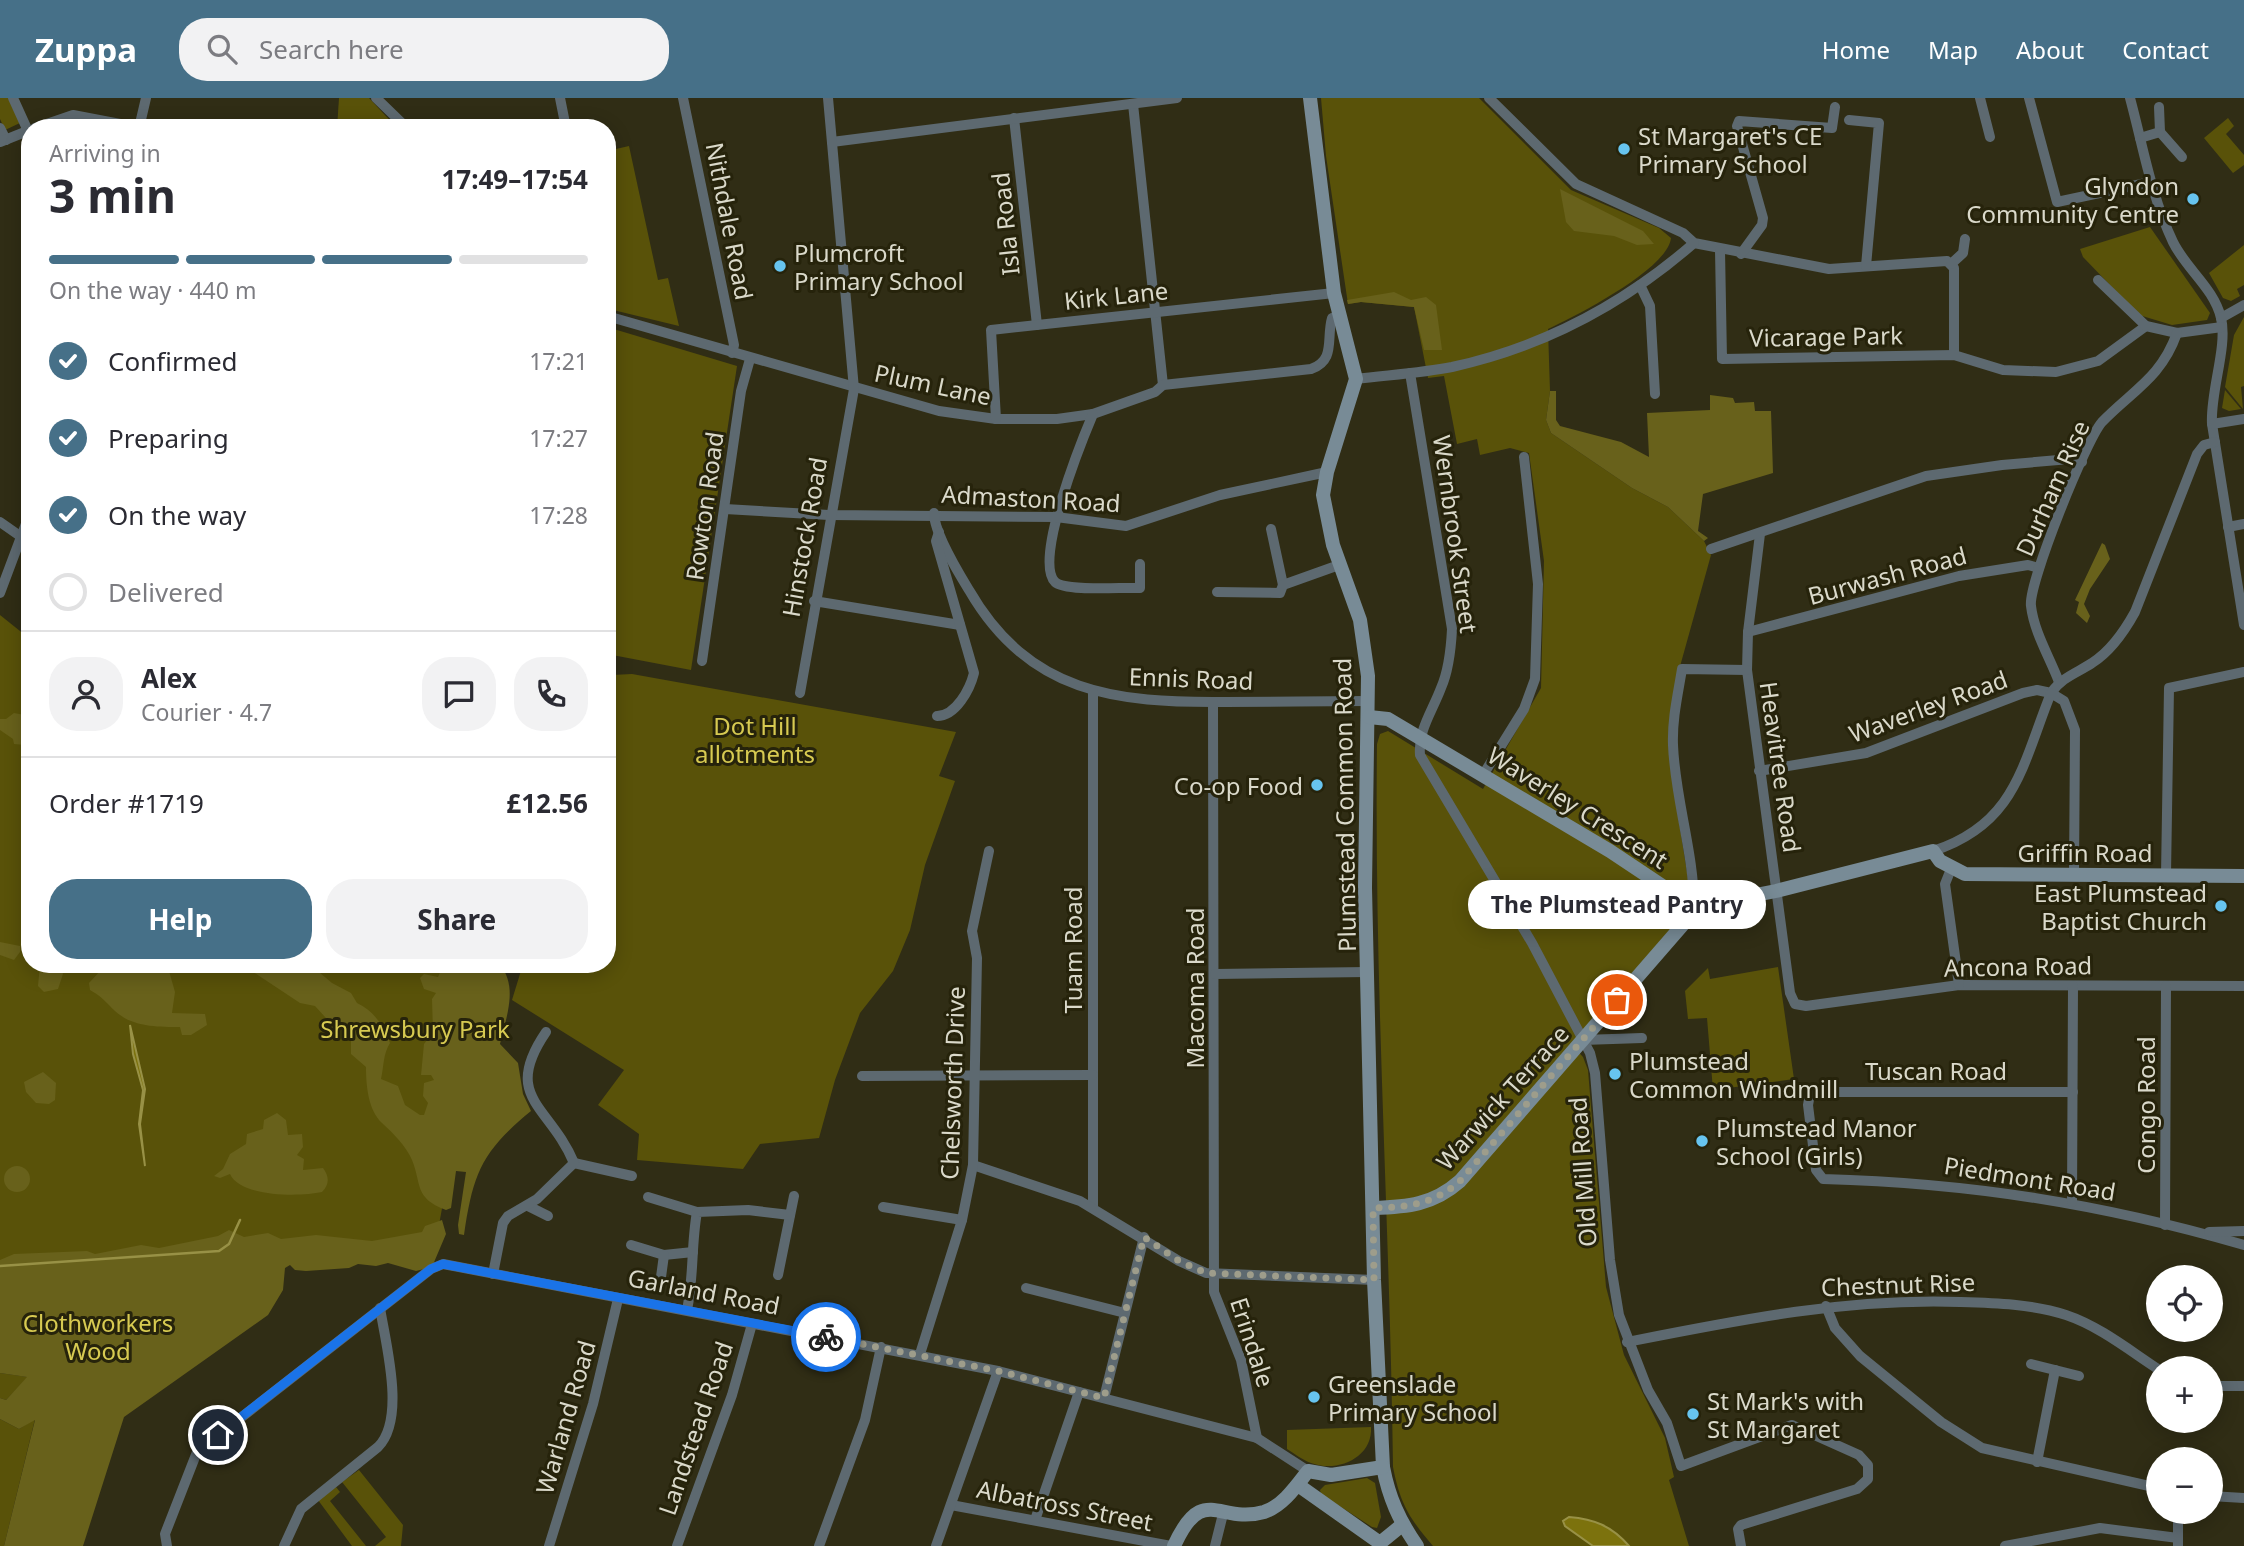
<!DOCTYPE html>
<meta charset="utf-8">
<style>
:root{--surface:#fff;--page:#f2f2f3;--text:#2b2b33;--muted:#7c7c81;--line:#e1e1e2;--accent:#467088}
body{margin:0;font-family:"Noto Sans",sans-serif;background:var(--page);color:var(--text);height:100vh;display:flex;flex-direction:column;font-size:26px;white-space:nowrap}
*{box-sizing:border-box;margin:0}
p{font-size:23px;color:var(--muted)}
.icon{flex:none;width:38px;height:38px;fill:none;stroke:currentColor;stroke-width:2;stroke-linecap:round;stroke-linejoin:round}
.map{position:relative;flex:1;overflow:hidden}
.panel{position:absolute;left:21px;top:21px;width:595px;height:854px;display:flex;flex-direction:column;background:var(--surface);border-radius:28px;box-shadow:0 4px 18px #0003}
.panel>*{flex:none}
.fabs{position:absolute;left:2146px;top:1167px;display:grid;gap:14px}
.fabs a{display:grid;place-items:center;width:77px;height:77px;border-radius:50%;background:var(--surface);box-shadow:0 4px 18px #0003;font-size:35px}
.pin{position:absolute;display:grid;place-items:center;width:60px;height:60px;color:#fff;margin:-30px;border:4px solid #fff;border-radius:50%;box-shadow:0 2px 7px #0007}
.courier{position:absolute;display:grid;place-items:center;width:70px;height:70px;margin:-35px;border:5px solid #1a73e8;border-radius:50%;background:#fff;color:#222;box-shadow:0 2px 9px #0007}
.bubble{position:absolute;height:49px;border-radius:24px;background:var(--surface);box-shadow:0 4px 18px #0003;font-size:23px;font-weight:700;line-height:49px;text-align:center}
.overview em{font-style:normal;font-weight:700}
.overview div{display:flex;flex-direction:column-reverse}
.overview{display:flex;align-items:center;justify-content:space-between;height:119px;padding:0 28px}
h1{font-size:46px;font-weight:700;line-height:52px}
.bar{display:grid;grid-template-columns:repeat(4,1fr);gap:10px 7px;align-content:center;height:84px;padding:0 28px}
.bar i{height:9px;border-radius:5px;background:var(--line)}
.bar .current{background:var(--accent)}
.bar p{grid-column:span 4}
.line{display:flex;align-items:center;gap:18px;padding:0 28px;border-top:2px solid var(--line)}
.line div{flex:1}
.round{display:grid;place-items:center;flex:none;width:74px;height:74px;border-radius:28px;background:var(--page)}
ol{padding:0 28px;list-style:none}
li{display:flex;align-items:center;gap:21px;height:77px}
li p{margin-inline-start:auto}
li .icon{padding:7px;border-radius:50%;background:var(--accent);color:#fff;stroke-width:4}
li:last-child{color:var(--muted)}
li i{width:38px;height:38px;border:4px solid var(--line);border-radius:50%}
.button{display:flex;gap:14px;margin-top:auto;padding:14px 28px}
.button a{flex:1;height:80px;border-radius:28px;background:var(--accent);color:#fff;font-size:28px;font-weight:700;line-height:80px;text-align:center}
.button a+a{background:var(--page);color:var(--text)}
header{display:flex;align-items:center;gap:42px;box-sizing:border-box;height:98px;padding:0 35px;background:var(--accent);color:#fff}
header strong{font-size:33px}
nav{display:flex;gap:38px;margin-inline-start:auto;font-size:24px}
.search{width:490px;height:63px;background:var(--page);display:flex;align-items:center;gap:18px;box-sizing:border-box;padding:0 24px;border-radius:28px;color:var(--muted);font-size:26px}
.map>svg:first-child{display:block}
.green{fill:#595209}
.forest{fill:#68611b}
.water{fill:#7c720d;stroke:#989146;stroke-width:2}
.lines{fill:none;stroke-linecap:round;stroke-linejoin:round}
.stream{stroke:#989146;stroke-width:2.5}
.street{stroke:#5d6970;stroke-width:10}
.secondary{stroke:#788b96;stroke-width:14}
.done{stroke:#9e9d8b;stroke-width:7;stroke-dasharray:0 12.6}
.route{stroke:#1a73e8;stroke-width:9}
.poi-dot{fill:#67c4ef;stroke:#26230b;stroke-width:2.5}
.labels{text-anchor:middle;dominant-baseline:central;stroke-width:6;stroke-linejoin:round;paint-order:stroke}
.poi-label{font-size:24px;fill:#dad9ca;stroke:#26230b;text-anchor:start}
.street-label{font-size:24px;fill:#dad9ca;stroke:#26230b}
.park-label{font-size:24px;fill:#d7ca51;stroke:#26230b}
</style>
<header>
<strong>Zuppa</strong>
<div class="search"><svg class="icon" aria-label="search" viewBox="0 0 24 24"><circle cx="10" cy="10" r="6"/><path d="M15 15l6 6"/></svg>Search here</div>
<nav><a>Home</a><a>Map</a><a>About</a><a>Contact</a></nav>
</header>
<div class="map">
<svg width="2244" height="1448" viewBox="0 0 2244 1448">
<rect width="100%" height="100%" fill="#302d15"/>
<!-- green -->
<g class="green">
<path d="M0,0H8L20,25L5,32L0,21Z"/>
<path d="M339,0H369L397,30H337Z"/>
<path d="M1321,0H1479L1571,92L1659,130L1671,140C1668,171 1576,218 1548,231L1550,293L1546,322L1551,335L1632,390L1668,409L1704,443L1711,457L1679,572L1675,699L1690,793L1686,813L1571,946L1583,959L1588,972L1606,1189L1624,1257L1665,1340L1674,1379L1669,1382L1689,1448H1433C1409,1420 1400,1405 1393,1369C1390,1128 1374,887 1377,646L1380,636L1388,633L1483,691L1541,590L1544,463L1529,355L1510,350L1480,357L1477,341L1457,346L1444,278L1428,280L1414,209L1361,204L1348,206L1326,58Z"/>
<path d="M2228,20L2234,28L2226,36L2244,57V67L2233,75L2204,40Z"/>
<path d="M629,48L658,182L668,180L679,228L613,212L607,185V53Z"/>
<path d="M2150,129L2210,215L2207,222L2172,227L2139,217L2083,159L2080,151Z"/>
<path d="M2244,147V187L2237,191L2240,198L2231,203L2223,200L2209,175Z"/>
<path d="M2244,219V288L2241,289L2243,311L2225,289L2234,237Z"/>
<path d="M607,229L737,268L691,572L607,556Z"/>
<path d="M2225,292L2241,311L2229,313L2222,310Z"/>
<path d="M0,517L30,541V866H502L467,975L436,1143L0,1170Z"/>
<path d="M632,576L956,634L939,678L955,683L925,767L910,832L893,873L860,915L835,982L819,1040L760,1046L743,1071L637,1062L639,1036L598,1007L624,972L512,902L523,866H607V593L612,577Z"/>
<path d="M1778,869L1794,981L1713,992L1707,920L1688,921L1685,893L1708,870L1710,881Z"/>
<path d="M0,1275L28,1279L6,1302L0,1300Z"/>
<path d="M0,1321L19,1331L35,1321L4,1448H0Z"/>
<path d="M1371,1329C1373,1360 1337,1375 1311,1365C1302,1362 1294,1355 1287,1351V1332Z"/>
<path d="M359,1372L403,1427L401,1448H375L386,1439L342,1384Z"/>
<path d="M1367,1380L1375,1385L1381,1419L1377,1430L1372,1429L1321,1396L1320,1392L1325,1387Z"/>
<path d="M336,1389L340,1394L330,1403L366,1448H352L318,1402Z"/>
</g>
<!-- forest -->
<g class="forest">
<path d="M1560,91L1643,133L1654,146L1637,147L1614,138L1574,133L1566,124Z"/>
<path d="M1394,194L1411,202L1426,199L1436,207L1442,252H1424L1414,209L1361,204L1348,206L1347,202Z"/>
<path d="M1550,293H1556V322L1560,328L1621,344L1649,359L1647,315L1710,312V297L1733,300L1735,305L1754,304L1755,313H1771L1773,375L1703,396L1698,433L1708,440L1704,443L1668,409L1632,390L1551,335L1546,322Z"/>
<path d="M2102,445L2105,447L2110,461L2090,491L2084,506L2090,518L2087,525L2076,515L2079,504L2075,502Z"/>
<path d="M14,615L30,618V640L25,647L14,646L13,641L0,632V621H6Z"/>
<path d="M0,844L20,848V854L14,862L0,857Z"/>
<path d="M40,866H60L63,876L58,891L44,894L38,888Z"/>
<path d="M97,866H163L161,871L169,873L175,894L172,915L205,916L207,927L191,937H182L180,929C160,929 136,929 120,917C107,907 106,901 90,892L89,885L102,871Z"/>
<path d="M241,866L313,869L332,885L351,895L357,905C374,913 384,928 390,945C383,956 384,968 381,981L398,988L405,1007L420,1017H424L428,1005L423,998L424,985L434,982L431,977H421L424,946L433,934L432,901L436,895L424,891L420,880L424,876L438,879L444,866H499C519,887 506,920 500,946L518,965L523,996L531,1013C482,1053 473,1075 464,1137L459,1136L458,1127L466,1074L456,1073L451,1110L446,1112C414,1100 422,1087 412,1062C406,1048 393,1035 382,1025C368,1012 366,987 366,969L351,956V941L346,931L335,930L315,908L300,905Z"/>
<path d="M43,974L56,985L55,1002L49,1006L36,1005L26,994L24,984Z"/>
<path d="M277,1015L286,1022L288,1037L302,1036L303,1049L297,1057L304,1061L303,1072L323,1070C329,1078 330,1086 322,1094C299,1099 240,1099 230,1076L220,1080L214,1078L223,1071L230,1056L246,1046L247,1036L263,1031L264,1022Z"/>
<circle cx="17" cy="1081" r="13"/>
<path d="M442,1122L446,1136L432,1169L416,1173L388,1165L376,1168L358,1166L349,1170L306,1173L295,1172L290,1167L285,1170L283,1192L268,1217L124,1319L83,1448H4L35,1322L19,1331L0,1321V1300L6,1302L27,1279L0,1275V1162L14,1156L87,1153L95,1156L141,1147L159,1150L218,1138L229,1132L244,1139L268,1135L281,1141L316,1137L372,1143L422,1134L425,1128Z"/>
</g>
<!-- water -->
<g class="water">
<path d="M130,927L145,991L140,1026L145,1068L139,1026L143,992L133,956Z"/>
<path d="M1569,1419C1594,1421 1612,1428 1629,1448H1593L1565,1428L1563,1423Z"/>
</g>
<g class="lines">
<!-- stream -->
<path class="stream" d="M0,1168L219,1153L229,1146L240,1122"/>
<!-- street -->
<g class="street">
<path d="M13,0L28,33"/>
<path d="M376,0L407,30"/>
<path d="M560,0L566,30"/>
<path d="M683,0L734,247L732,255"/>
<path d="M1489,0L1576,86L1683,135L1694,145L1829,171L1947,163L1954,170V257"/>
<path d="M1980,0L1990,39"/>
<path d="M2029,0L2057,104L2151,84"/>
<path d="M2130,0C2143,48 2151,98 2173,144C2186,171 2214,190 2221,220C2228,248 2210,294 2212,326L2244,527"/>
<path d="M1133,6L1163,287"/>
<path d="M2159,9L2160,34"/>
<path d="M1014,20L1037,227"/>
<path d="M1849,22L1879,25L1866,168"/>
<path d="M0,30L6,42"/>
<path d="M35,30L73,17L141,30"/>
<path d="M139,30L146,0"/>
<path d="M181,30H187"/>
<path d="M2160,34L2182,59"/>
<path d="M2140,40L2160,34"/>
<path d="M0,44L30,32"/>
<path d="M832,44L1177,0"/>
<path d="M1720,152L1722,261L1954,257L2003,272L2056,274L2098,263L2146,228"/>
<path d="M1741,156L1762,127L1763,120L1737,28L1739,23L1832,30L1835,9"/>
<path d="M1951,166L1963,155L1965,141"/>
<path d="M2098,182L2146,228L2177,235L2222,229"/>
<path d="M1640,187L1650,208L1655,296"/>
<path d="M607,218L939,313L996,321H1057L1093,316L1155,294L1163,287L1311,271C1336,262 1326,241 1332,220L1339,217"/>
<path d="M2221,220L2244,207"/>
<path d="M1410,275L1452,531C1451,551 1449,572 1441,590C1432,614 1418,632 1420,657L1532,845L1590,955L1595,975L1610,1162L1619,1217L1648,1292L1667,1325L1681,1368L1792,1327L1859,1357L1868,1367V1381L1857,1391L1741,1427L1738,1431L1741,1448"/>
<path d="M1356,281C1388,277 1421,275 1452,269C1543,249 1624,206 1694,145"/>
<path d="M1093,316C1082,342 1033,463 1055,484C1066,494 1123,489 1140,490V466"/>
<path d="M996,321L991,232L1334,195"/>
<path d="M2212,326L2244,321"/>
<path d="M725,411L829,417L1056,419L1126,428L1220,397L1327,374"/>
<path d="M934,415C934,435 958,474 969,492C1029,596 1116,605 1225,604C1273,604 1321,603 1369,603"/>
<path d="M0,424L30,445"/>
<path d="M2228,429L2244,426"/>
<path d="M1271,431L1283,487"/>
<path d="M1760,436L1748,534L1747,572L1790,895L1795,906L1806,908L1959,887L2244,888"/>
<path d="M1711,451L1926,378L2002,367L2070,361L2082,364"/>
<path d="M1217,494L1280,495L1283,487L1339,467"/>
<path d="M0,495L30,415"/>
<path d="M814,503L960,527"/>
<path d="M1748,534L1959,478L2028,467L2039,470"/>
<path d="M702,563L741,293L750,261"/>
<path d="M2059,584C2050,560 2034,534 2031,508C2028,486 2086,342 2102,324C2133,292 2161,280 2177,235"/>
<path d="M1093,593V1110"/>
<path d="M800,595L854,291L828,0"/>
<path d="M1213,604L1214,1194L1241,1262L1257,1340"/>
<path d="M937,618C956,618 970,591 974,575L936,443L939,434"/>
<path d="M1759,673L1866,655L2023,595L2037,592L2051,595C2062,579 2077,575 2092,565C2111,553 2124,534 2135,514L2197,356L2204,347L2215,344"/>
<path d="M1483,677L1524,611L1535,581L1538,486L1524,359"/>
<path d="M1933,753C2016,726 2022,667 2051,595L2064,603L2075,632L2074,776"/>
<path d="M1951,771L1945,786L1959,887"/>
<path d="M2166,777L2169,590L2244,574"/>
<path d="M1694,809C1694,754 1675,701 1673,647C1672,621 1678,596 1682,571L1747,572"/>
<path d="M1215,876L1368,874"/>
<path d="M1583,942L1642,940"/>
<path d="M862,978L1093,977"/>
<path d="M2073,994H1815L1810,996L1808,1007L1816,1072L1823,1081C1971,1085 2102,1106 2244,1147"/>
<path d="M574,1065L632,1078"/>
<path d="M973,1067L1080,1103L1179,1163L1206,1175L1374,1182"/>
<path d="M648,1099L697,1114"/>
<path d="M2072,1104L2073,888"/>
<path d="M528,1108L548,1118"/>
<path d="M883,1109L962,1122"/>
<path d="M2165,1127L2166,888"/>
<path d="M2209,1134L2244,1133"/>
<path d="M631,1147L664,1157L693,1154"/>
<path d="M493,1176L503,1125L508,1118L537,1101L574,1065C550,1007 501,1000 546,934"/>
<path d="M778,1177L794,1098"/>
<path d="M661,1179L664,1157"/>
<path d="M1026,1190L1125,1215"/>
<path d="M1826,1208L1835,1230L1860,1258L1941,1324L1982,1350L2158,1390"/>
<path d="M687,1212C694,1179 691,1147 697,1114L748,1112L790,1117"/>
<path d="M1627,1244C1738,1222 1846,1200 1960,1204C1995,1205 2032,1206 2066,1217C2099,1228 2129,1252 2158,1271"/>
<path d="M920,1256L962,1122L973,1067L977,860L972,833L989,753"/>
<path d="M2031,1266L2079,1278"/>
<path d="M2210,1288H2244"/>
<path d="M1104,1300L1144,1139"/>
<path d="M2037,1364L2055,1272"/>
<path d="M2210,1398L2244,1400"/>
<path d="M951,1407L1171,1448"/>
<path d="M1035,1422L1079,1294"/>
<path d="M167,1448L165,1436L197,1354L431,1171L443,1166L998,1273L1257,1340L1308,1373"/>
<path d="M284,1448L301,1411L378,1349C406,1321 386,1247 380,1210"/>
<path d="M549,1448L593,1306L618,1201"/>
<path d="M677,1448L732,1297L752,1226"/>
<path d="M819,1448L865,1322L881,1249"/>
<path d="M936,1448L998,1273"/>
<path d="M1215,1448L1224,1412"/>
<path d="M2005,1448L2100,1430L2178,1440"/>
<path d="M2178,1448V1414"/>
</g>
<!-- secondary -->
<g class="secondary">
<path d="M1310,0L1334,195L1356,281L1327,374L1323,397L1333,447L1360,522L1368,578L1365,790L1374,1182L1383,1369C1389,1400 1399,1422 1417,1448"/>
<path d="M1369,619L1388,621L1610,753L1694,809L1776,793L1933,753L1940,763L1965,776L2244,778"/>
<path d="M1373,1110C1407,1109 1433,1107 1460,1083L1686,823L1694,809"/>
<path d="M1298,1387L1380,1445L1402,1427"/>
<path d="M1174,1448C1203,1384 1219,1427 1264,1414C1283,1408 1297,1387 1308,1373L1331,1377L1383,1369"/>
</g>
</g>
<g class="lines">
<!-- done -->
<path class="done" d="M826,1239L998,1273L1104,1300L1144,1139L1179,1163L1206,1175L1374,1182L1373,1110C1407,1109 1433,1107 1460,1083L1617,902"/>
<!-- route -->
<path class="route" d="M218,1337L431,1171L443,1166L826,1239"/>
</g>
<!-- markers -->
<g class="poi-dot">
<circle cx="1624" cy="51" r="7"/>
<circle cx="2193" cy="101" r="7"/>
<circle cx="780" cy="168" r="7"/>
<circle cx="1317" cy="687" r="7"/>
<circle cx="2221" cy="808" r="7"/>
<circle cx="1615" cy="976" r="7"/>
<circle cx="1702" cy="1043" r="7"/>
<circle cx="1314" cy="1299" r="7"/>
<circle cx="1693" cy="1316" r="7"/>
</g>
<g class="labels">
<!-- poi labels -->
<g class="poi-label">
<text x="1638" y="37">St Margaret's CE<tspan x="1638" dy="28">Primary School</tspan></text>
<text x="2179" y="87" text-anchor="end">Glyndon<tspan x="2179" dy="28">Community Centre</tspan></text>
<text x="794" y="154">Plumcroft<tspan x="794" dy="28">Primary School</tspan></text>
<text x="1303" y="687" text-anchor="end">Co-op Food</text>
<text x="2207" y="794" text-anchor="end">East Plumstead<tspan x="2207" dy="28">Baptist Church</tspan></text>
<text x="1629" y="962">Plumstead<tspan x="1629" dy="28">Common Windmill</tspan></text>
<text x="1716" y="1029">Plumstead Manor<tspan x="1716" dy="28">School (Girls)</tspan></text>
<text x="1328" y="1285">Greenslade<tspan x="1328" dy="28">Primary School</tspan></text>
<text x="1707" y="1302">St Mark's with<tspan x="1707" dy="28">St Margaret</tspan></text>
</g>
<!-- street labels -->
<g class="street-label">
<text transform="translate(730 123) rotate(79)">Nithdale Road</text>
<text transform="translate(1005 126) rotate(-96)">Isla Road</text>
<text transform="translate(1116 197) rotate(-6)">Kirk Lane</text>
<text transform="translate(1826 238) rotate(-1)">Vicarage Park</text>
<text transform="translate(933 286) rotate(12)">Plum Lane</text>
<text transform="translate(2052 390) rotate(-66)">Durham Rise</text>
<text transform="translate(1031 400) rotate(3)">Admaston Road</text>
<text transform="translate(704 408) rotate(-82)">Rowton Road</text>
<text transform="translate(1456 436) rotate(82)">Wernbrook Street</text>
<text transform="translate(804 439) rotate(-80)">Hinstock Road</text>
<text transform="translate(1887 477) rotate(-15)">Burwash Road</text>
<text transform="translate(1191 580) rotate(2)">Ennis Road</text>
<text transform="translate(1928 608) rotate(-20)">Waverley Road</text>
<text transform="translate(1781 669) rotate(82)">Heavitree Road</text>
<text transform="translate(1344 707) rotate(-91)">Plumstead Common Road</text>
<text transform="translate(1578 709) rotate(32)">Waverley Crescent</text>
<text x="2085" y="754">Griffin Road</text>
<text transform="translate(1072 852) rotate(-90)">Tuam Road</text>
<text transform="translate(2018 868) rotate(-1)">Ancona Road</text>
<text transform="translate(1194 890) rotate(-90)">Macoma Road</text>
<text x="1936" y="972">Tuscan Road</text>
<text transform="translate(952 985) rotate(-88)">Chelsworth Drive</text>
<text transform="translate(1502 999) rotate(-48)">Warwick Terrace</text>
<text transform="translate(2145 1007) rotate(-90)">Congo Road</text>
<text transform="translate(1582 1074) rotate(-94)">Old Mill Road</text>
<text transform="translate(2030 1080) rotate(9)">Piedmont Road</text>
<text transform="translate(1898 1186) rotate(-2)">Chestnut Rise</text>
<text transform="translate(704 1193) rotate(11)">Garland Road</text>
<text transform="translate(1253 1244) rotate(72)">Erindale</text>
<text transform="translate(565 1319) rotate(-74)">Warland Road</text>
<text transform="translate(695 1330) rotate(-71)">Landstead Road</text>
<text transform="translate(1065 1407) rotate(11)">Albatross Street</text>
</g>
<!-- park labels -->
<g class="park-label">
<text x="755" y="627">Dot Hill<tspan x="755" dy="28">allotments</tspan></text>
<text x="415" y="930">Shrewsbury Park</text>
<text x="98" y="1224">Clothworkers<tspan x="98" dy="28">Wood</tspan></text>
</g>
</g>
</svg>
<div class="fabs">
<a><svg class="icon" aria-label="locate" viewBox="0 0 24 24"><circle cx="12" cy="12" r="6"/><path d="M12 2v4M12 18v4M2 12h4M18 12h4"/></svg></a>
<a>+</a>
<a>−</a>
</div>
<div class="pin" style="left:1617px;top:902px;background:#ea580c"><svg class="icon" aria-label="bag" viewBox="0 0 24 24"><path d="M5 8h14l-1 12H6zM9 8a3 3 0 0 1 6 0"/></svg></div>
<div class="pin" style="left:218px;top:1337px;background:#1f2937"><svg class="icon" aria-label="home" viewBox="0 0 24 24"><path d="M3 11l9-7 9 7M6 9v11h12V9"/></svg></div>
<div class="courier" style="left:826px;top:1239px"><svg class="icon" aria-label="bike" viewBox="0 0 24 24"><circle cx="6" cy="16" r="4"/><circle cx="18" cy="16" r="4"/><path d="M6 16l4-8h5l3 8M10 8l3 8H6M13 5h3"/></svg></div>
<div class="bubble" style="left:1468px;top:782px;width:298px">The Plumstead Pantry</div>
<section class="panel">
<div class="overview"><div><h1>3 min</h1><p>Arriving in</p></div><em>17:49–17:54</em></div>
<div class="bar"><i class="current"></i><i class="current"></i><i class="current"></i><i></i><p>On the way · 440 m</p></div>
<ol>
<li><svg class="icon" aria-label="check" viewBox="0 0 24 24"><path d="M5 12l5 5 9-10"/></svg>Confirmed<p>17:21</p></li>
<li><svg class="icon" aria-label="check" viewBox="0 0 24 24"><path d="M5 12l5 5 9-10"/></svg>Preparing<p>17:27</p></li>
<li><svg class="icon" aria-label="check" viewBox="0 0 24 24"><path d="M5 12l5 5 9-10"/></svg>On the way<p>17:28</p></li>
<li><i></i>Delivered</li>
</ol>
<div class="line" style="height:126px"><a class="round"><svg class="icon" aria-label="person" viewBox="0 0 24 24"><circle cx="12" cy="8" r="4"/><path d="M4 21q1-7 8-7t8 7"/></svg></a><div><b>Alex</b><p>Courier · 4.7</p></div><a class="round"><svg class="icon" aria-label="chat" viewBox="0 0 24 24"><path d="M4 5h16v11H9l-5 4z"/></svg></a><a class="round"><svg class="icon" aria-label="phone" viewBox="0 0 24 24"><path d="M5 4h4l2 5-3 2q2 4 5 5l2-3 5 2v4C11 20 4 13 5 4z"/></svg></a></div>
<div class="line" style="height:91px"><div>Order #1719</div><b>£12.56</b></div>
<div class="button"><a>Help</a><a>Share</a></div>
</section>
</div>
